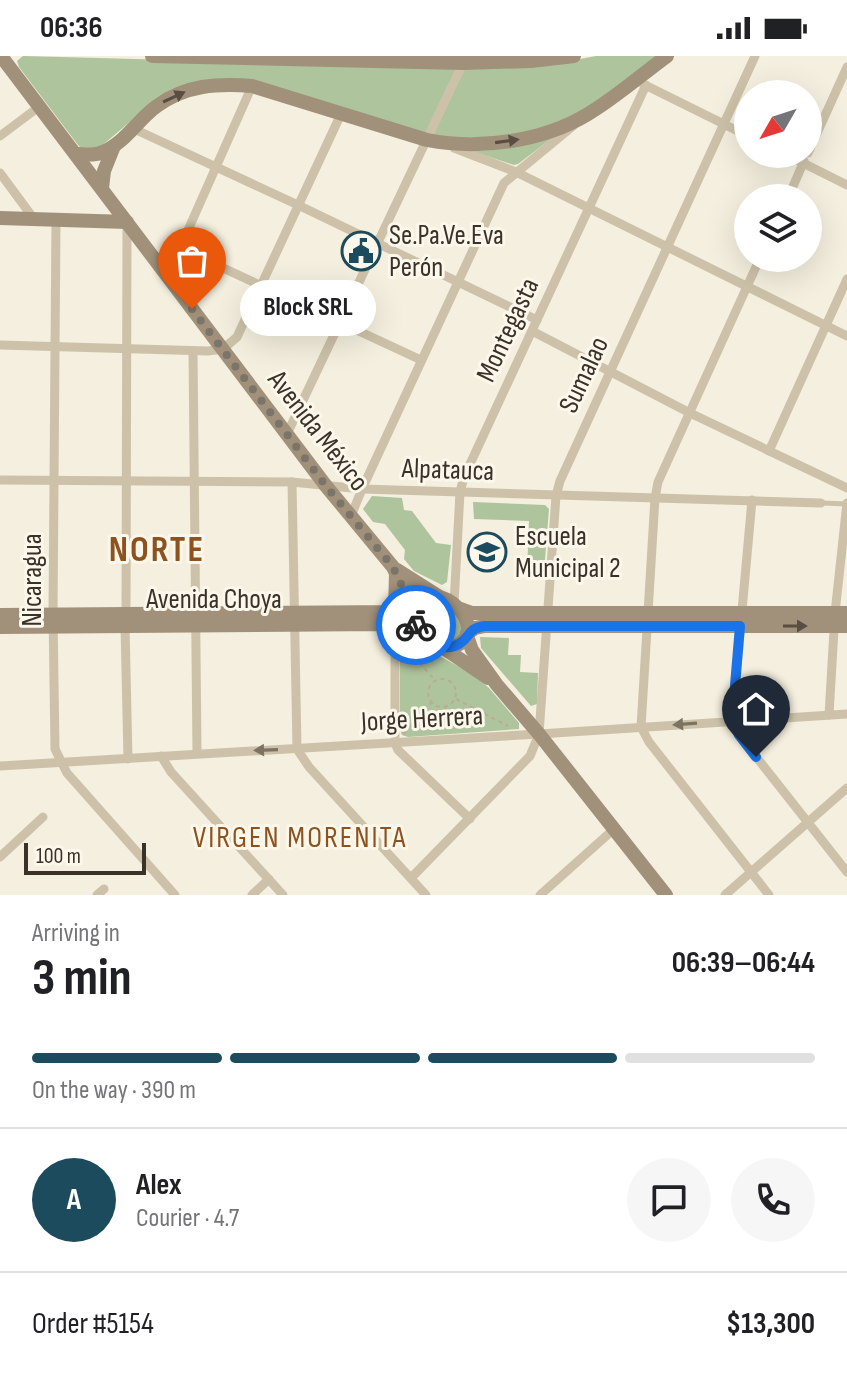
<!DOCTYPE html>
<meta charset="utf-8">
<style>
:root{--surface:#fff;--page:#f6f6f6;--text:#202124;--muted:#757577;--line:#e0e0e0;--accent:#1c4b5e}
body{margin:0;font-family:"Sofia Sans Condensed",sans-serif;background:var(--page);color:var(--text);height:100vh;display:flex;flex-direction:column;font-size:30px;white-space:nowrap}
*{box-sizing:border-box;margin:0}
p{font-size:26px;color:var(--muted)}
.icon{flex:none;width:44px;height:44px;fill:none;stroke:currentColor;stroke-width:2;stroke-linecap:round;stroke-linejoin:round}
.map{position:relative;height:839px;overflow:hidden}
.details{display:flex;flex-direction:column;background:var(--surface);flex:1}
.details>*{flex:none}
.needle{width:52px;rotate:231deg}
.tools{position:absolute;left:734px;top:24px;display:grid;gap:16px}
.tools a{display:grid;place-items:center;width:88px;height:88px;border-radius:50%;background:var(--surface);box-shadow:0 8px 32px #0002;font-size:40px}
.scale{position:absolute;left:24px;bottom:20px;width:122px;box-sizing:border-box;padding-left:8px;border:4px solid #3a3229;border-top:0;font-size:22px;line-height:28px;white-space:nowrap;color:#3a3229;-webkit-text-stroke:6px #fbf7eb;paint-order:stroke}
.pin{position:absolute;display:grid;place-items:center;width:68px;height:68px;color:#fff;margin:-82px -34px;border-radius:50% 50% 50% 0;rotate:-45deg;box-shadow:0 0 8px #0007}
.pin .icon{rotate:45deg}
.courier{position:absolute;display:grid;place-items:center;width:80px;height:80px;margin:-40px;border:6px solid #1a73e8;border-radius:50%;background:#fff;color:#222;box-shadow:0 2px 10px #0007}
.bubble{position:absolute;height:56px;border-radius:28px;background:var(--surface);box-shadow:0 8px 32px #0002;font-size:26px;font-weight:700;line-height:56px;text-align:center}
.overview em{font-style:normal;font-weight:700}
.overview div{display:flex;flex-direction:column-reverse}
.overview{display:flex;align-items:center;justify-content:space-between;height:136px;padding:0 32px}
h1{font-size:52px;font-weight:700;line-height:60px}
.bar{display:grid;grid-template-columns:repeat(4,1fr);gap:12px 8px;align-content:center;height:96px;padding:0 32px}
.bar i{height:10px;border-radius:6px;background:var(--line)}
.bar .on{background:var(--accent)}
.bar p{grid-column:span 4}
.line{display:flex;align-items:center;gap:20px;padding:0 32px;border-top:2px solid var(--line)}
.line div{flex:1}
.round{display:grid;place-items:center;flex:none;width:84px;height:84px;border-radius:42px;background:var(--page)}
.status{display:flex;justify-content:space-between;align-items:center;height:56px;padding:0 40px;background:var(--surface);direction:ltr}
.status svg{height:22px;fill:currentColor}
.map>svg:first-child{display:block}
.green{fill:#aec49d}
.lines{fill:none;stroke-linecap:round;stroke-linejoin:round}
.path{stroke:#b9ac93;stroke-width:2;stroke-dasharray:4 4;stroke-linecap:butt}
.lane{stroke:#cdc2a9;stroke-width:5}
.street{stroke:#cdc2a9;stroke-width:9}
.secondary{stroke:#a1917a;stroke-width:14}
.oneway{fill:#594e41}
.oneway2{fill:#7c7363}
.done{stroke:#7b7468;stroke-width:8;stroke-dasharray:0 14.4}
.route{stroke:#1a73e8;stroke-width:10}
.labels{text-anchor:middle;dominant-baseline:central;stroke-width:6;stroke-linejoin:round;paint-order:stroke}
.poi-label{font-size:28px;fill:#3a3229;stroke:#fbf7eb;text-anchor:start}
.street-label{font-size:28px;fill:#3a3229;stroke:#fbf7eb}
.neighbourhood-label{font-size:30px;letter-spacing:2px;fill:#8d521e;stroke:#fbf7eb}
.district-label{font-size:36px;font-weight:bold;letter-spacing:2px;fill:#8d521e;stroke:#fbf7eb}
</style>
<div class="status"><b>06:36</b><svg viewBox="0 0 49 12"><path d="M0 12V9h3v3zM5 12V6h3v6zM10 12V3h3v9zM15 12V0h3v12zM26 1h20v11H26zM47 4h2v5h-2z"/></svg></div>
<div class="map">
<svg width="847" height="839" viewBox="0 0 847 839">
<rect width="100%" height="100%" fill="#f4efde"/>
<!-- green -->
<g class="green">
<path d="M23,0L474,12L570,5L596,0H659L586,53L542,73L500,81L445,82L228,23L139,58L98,93L81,92L78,89L19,11L17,5Z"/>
<path d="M556,79L518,108L514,109L466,93Z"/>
<path d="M372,440L402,442L404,454L412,455L436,487L451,489L447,526L442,529L414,515L404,503L405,494L385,468L373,466L363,453Z"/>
<path d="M473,446L545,449L549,453L544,516H527L529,465L474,463Z"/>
<path d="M438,546L454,553L464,572L454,586L430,581L416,559L424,548Z"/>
<path d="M480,581L509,582L508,599H521L520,616L538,617L537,648L531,650L481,592Z"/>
<path d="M409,583L474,619L489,632L519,667V673L408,681L402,679L400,674V590L403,585Z"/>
</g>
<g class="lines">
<!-- path -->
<g class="path">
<path d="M403,589L434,623"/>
<circle cx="442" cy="637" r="14"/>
<path d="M456,643L508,670"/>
<path d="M445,652L446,674"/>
<path d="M403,678L431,647"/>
</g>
<!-- lane -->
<path class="lane" d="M822,447L847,448"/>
<!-- street -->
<g class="street">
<path d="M643,28L748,80"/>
<path d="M132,72L298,149L537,264"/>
<path d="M0,80L40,50"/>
<path d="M454,92L516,116L847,280"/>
<path d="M808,97L847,11"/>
<path d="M785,98L847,129"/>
<path d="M0,117L34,163"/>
<path d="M788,142L804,105"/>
<path d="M56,164L53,558L55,693L67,717L175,839"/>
<path d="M127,170L126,558L125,570L128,703"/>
<path d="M180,192L421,304"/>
<path d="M760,202L658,426L655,442L641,671L649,686L769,839"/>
<path d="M162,212L172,204L180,192L252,30"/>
<path d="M532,275L690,357L847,432"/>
<path d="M0,289L208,295L223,293L237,281L341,58"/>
<path d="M193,295L197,697"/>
<path d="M287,378L463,7"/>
<path d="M769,395L847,223"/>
<path d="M0,424L292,426L362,433L821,447"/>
<path d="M292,426L297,693L309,711L426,839"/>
<path d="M752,444L732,665L739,679L847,816"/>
<path d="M351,460L362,433L504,127L573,70"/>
<path d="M454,548L460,436L464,421L646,29"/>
<path d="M395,567V687L398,694L470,763"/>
<path d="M829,659L835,557L847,447"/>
<path d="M161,700L171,716L283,839"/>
<path d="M0,710L539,678L847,658"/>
<path d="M0,801L43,761"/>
<path d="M411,822L530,700L539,678L556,440L560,425L755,0"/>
<path d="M97,839L104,833"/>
<path d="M252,839L269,823"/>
<path d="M540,839L614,773"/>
<path d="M725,839L847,732"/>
</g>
<!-- secondary -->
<g class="secondary">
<path d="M1,0L326,430L393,511L411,549"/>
<path d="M152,0L463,7L531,5L574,0"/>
<path d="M76,98C84,98 93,100 100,97C123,90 138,63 157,50C185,29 218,27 252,30L427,84C479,94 542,86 588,58C615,42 641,19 667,0"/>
<path d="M102,132L104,115L114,90"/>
<path d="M0,162L127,166"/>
<path d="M397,514L438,540"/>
<path d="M458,552L472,557H847"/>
<path d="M395,556L396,517"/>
<path d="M0,559L395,556L411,550"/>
<path d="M0,571L382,568C392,569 402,571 412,575C428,581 445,601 462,586C465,583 467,579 468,575C469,567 464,558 459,553C445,538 425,535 411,550C410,563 417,573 426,582"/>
<path d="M467,578L475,572L485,570H847"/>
<path d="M467,580L472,594L497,629L539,678L666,839"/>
<path d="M442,591L488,622"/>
</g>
</g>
<!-- one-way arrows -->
<defs><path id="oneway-solid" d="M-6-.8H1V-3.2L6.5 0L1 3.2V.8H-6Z" transform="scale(2)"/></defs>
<g class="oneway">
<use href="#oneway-solid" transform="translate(174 41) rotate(-25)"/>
<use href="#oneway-solid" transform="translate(507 85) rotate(-8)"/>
<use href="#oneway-solid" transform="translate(795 570)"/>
</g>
<g class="oneway2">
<use href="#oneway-solid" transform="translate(685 668) rotate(176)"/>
<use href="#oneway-solid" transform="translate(266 694) rotate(178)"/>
</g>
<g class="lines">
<!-- done -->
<path class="done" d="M192,253L326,430L393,511L411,549V558L416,569"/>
<!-- route -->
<path class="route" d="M416,569C425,583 443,598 459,588C472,580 466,573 485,570H740L732,665L739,679L756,701"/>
</g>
<!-- icons -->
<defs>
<symbol id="civic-ring" viewBox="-11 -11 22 22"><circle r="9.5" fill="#fbf7eb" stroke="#1c4b5e" stroke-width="1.5"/><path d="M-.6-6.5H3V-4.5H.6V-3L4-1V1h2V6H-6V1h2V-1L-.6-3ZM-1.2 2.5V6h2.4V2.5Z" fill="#1c4b5e"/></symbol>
<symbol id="school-ring" viewBox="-11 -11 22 22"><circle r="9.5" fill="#fbf7eb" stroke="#1c4b5e" stroke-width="1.5"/><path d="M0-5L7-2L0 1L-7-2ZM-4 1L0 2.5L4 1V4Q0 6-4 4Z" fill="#1c4b5e"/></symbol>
</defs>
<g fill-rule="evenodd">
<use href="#civic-ring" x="339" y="173" width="44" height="44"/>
<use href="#school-ring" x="465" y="474" width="44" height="44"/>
</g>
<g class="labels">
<!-- poi labels -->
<g class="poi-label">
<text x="389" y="179">Se.Pa.Ve.Eva<tspan x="389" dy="32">Perón</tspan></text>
<text x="515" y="480">Escuela<tspan x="515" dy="32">Municipal 2</tspan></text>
</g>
<!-- street labels -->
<g class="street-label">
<text transform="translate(508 274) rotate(-65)">Montegasta</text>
<text transform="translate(584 319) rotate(-65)">Sumalao</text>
<text transform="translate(318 375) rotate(52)">Avenida México</text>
<text transform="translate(448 414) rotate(2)">Alpatauca</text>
<text transform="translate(32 524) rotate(-90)">Nicaragua</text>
<text x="214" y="543">Avenida Choya</text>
<text transform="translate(422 663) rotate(-3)">Jorge Herrera</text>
</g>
<!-- neighbourhood labels -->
<g class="neighbourhood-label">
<text x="300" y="782">VIRGEN MORENITA</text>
</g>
<!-- district labels -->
<g class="district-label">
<text x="157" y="494">NORTE</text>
</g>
</g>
</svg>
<div class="tools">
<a><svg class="needle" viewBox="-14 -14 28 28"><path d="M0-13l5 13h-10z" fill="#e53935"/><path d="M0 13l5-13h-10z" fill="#757577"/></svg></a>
<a><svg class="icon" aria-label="layers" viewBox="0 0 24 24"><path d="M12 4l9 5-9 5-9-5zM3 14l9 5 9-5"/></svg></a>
</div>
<div class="scale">100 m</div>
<div class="pin" style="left:192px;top:253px;background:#ea580c"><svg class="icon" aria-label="bag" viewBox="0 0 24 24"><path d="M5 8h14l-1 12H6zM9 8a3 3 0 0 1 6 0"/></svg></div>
<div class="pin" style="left:756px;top:701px;background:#1f2937"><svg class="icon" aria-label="home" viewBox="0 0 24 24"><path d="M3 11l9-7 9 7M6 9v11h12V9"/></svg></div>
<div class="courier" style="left:416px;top:569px"><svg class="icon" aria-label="bike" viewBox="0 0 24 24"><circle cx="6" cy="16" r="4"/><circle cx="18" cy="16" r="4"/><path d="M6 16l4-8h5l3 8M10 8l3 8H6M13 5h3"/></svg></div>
<div class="bubble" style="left:240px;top:224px;width:136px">Block SRL</div>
</div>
<section class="details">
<div class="overview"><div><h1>3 min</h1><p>Arriving in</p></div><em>06:39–06:44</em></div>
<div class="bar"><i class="on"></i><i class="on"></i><i class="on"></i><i></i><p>On the way · 390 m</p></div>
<div class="line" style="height:144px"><b class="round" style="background:var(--accent);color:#fff">A</b><div><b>Alex</b><p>Courier · 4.7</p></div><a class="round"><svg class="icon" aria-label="chat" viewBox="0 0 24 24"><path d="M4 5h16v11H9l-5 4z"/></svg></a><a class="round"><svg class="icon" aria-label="phone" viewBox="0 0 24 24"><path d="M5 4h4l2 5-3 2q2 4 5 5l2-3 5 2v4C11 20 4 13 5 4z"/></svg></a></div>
<div class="line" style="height:104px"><div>Order #5154</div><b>$13,300</b></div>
</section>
